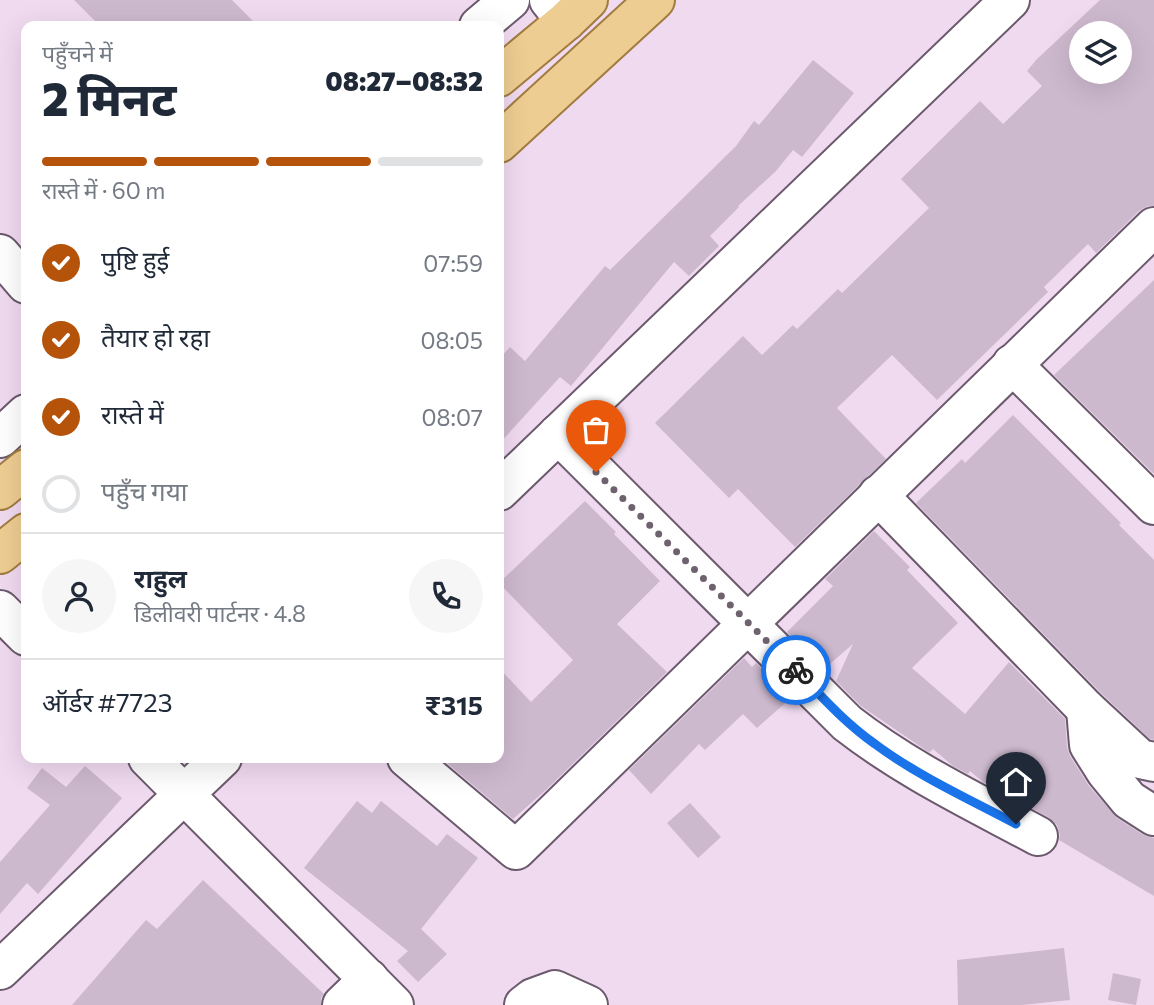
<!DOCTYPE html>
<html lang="hi">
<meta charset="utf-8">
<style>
:root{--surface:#fff;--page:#f6f6f7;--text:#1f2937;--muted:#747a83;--line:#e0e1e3;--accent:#b45309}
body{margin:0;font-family:Commissioner,"Noto Sans Devanagari",sans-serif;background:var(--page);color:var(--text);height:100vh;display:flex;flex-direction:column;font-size:26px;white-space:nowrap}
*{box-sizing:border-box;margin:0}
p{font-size:23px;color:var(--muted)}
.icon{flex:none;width:38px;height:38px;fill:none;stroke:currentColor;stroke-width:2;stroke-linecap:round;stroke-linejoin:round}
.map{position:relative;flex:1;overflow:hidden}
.side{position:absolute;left:21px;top:21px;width:483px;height:742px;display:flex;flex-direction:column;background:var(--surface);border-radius:14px;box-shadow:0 7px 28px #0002}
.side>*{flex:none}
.fabs{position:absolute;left:1069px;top:21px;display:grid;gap:14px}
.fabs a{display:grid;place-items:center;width:63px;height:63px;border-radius:50%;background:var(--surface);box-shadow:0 7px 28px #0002;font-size:35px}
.pin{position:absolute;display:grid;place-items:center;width:60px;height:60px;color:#fff;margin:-72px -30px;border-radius:50% 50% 50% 0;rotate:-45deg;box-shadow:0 0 7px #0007}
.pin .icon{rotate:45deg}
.courier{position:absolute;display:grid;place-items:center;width:70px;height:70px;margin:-35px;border:5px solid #1a73e8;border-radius:50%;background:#fff;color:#222;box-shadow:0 2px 9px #0007}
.summary em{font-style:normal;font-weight:800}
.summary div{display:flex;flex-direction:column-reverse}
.summary{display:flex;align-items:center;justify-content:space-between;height:119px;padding:0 21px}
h1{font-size:46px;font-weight:800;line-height:52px}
.bar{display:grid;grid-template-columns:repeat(4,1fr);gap:10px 7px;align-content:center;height:84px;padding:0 21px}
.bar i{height:9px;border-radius:5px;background:var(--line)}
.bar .selected{background:var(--accent)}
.bar p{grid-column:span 4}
.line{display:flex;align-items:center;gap:18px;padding:0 21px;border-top:2px solid var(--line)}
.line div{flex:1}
.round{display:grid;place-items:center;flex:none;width:74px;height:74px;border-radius:37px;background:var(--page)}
ol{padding:0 21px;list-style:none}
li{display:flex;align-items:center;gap:21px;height:77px}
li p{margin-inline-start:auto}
li .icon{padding:7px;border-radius:50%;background:var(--accent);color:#fff;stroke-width:4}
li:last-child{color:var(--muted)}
li i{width:38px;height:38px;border:4px solid var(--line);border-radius:50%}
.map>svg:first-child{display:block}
.building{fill:#cdb9ce;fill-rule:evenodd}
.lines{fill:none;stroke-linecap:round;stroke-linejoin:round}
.minor-casing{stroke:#6b596c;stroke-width:42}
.major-casing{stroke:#a27c3f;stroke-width:42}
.minor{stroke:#fff;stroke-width:38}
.major{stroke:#eecd92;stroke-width:38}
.done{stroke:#6f626f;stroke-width:7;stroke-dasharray:0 12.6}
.route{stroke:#1a73e8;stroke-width:9}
</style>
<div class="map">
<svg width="1154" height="1005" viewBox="0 0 1154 1005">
<rect width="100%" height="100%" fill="#f0daf0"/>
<!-- building -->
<g class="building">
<path d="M74,0H232L258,26H100Z"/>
<path d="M1100,0H1154V206H1148L1139,211L1096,253L1088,244L1044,287L1048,292L937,400L892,355L837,408L886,459L795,547L738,489L729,498L655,423L743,336L762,355L793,325L797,329L838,289L842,293L929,208L901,179L980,101L1003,124L1042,86L1027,71L1037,59ZM1082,33H1120V72H1082Z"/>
<path d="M813,60L854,93L802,157L793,150L776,171L738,206L739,207L710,236L719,246L689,276L674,262L571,386L560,377L499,444V359L510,347L525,361L605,266L610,270L736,146L754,121L759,125Z"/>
<path d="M1154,280V474L1054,375Z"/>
<path d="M1013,415L1121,523L1119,525L1154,560V740L1150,739L1101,693L916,503L962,459L965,463Z"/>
<path d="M585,501L616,532L614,534L660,581L617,624L667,672L547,789L513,819L441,758H499V668L531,702L573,660L499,583Z"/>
<path d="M874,531L910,567L907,570L958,623L912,668L965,714L1009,662L1065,719L1067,747L1070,756L1089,786L1117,818L1142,834L1154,838V896L1059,840L1060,835L1057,825L1048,817L983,782L970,771L968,774L953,766L933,749L930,752L927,751L861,706L836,681L853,644L824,669L787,632L833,586L825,579Z"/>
<path d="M744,658L752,667L756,663L791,698L757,728L743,714L705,750L699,744L651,794L629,770Z"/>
<path d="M85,766L122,798L38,894L27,883L0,914V862L50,805L27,788L42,768L66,787Z"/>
<path d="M357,801L372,813L381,801L437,846L447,834L478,858L421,929L447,954L418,982L397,961L408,951L304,868Z"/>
<path d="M690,803L721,837L698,858L667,823Z"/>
<path d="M203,880L324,994L321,998V1005H72L146,920L157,929Z"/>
<path d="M1064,948L1070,1000L1022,1005H958L957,960Z"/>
<path d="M1113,973L1141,979L1136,1005L1108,1000Z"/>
</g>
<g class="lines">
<defs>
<g id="minor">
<path d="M549,0L566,21"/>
<path d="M479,26L510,0"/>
<path d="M0,254L26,284"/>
<path d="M1012,364L1154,505"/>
<path d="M558,434L847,723C906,769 973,801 1038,836"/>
<path d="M0,438L26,414"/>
<path d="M499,491L1010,0"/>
<path d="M878,495L1086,709L1140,759L1154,762"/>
<path d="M0,610L26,636"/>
<path d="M1086,709L1089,745L1106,772L1129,800L1154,816"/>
<path d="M148,758L394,1005"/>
<path d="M407,758L516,850L1154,227"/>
<path d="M0,970L222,758"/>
<path d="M342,1005L369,979"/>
<path d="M524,1005L533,998L555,990L588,1005"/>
</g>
<g id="major">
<path d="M499,77L566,21L588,0"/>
<path d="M499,143L655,0"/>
<path d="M0,490L26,469"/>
<path d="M0,554L26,533"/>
</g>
</defs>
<!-- minor casing -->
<use href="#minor" class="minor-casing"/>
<!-- major casing -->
<use href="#major" class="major-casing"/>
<!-- minor -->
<use href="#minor" class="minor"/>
<!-- major -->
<use href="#major" class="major"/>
</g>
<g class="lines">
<!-- done -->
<path class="done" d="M596,472L796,670"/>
<!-- route -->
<path class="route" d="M796,670C821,696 845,723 875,744C918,776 969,799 1016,824"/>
</g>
</svg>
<div class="fabs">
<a><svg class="icon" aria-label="layers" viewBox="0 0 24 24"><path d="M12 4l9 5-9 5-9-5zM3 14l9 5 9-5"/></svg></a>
</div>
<div class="pin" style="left:596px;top:472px;background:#ea580c"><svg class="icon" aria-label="bag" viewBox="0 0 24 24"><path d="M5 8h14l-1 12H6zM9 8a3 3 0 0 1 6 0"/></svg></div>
<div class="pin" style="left:1016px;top:824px;background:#1f2937"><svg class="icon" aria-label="home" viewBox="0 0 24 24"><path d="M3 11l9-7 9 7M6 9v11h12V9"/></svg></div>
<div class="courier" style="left:796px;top:670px"><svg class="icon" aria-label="bike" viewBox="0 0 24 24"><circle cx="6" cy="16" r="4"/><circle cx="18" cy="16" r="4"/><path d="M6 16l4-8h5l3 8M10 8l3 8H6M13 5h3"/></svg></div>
<section class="side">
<div class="summary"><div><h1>2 मिनट</h1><p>पहुँचने में</p></div><em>08:27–08:32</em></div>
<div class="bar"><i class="selected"></i><i class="selected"></i><i class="selected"></i><i></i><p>रास्ते में · 60 m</p></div>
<ol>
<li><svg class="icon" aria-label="check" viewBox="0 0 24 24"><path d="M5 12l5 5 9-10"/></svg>पुष्टि हुई<p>07:59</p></li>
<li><svg class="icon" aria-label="check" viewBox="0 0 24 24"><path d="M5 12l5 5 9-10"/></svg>तैयार हो रहा<p>08:05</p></li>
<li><svg class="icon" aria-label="check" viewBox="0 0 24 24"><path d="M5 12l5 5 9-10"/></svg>रास्ते में<p>08:07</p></li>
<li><i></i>पहुँच गया</li>
</ol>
<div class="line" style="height:126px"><a class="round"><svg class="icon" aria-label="person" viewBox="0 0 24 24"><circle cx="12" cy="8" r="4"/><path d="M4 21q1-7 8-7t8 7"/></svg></a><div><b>राहुल</b><p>डिलीवरी पार्टनर · 4.8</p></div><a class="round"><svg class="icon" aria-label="phone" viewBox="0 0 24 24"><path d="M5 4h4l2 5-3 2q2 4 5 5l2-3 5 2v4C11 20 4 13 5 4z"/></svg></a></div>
<div class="line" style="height:91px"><div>ऑर्डर #7723</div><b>₹315</b></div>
</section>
</div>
